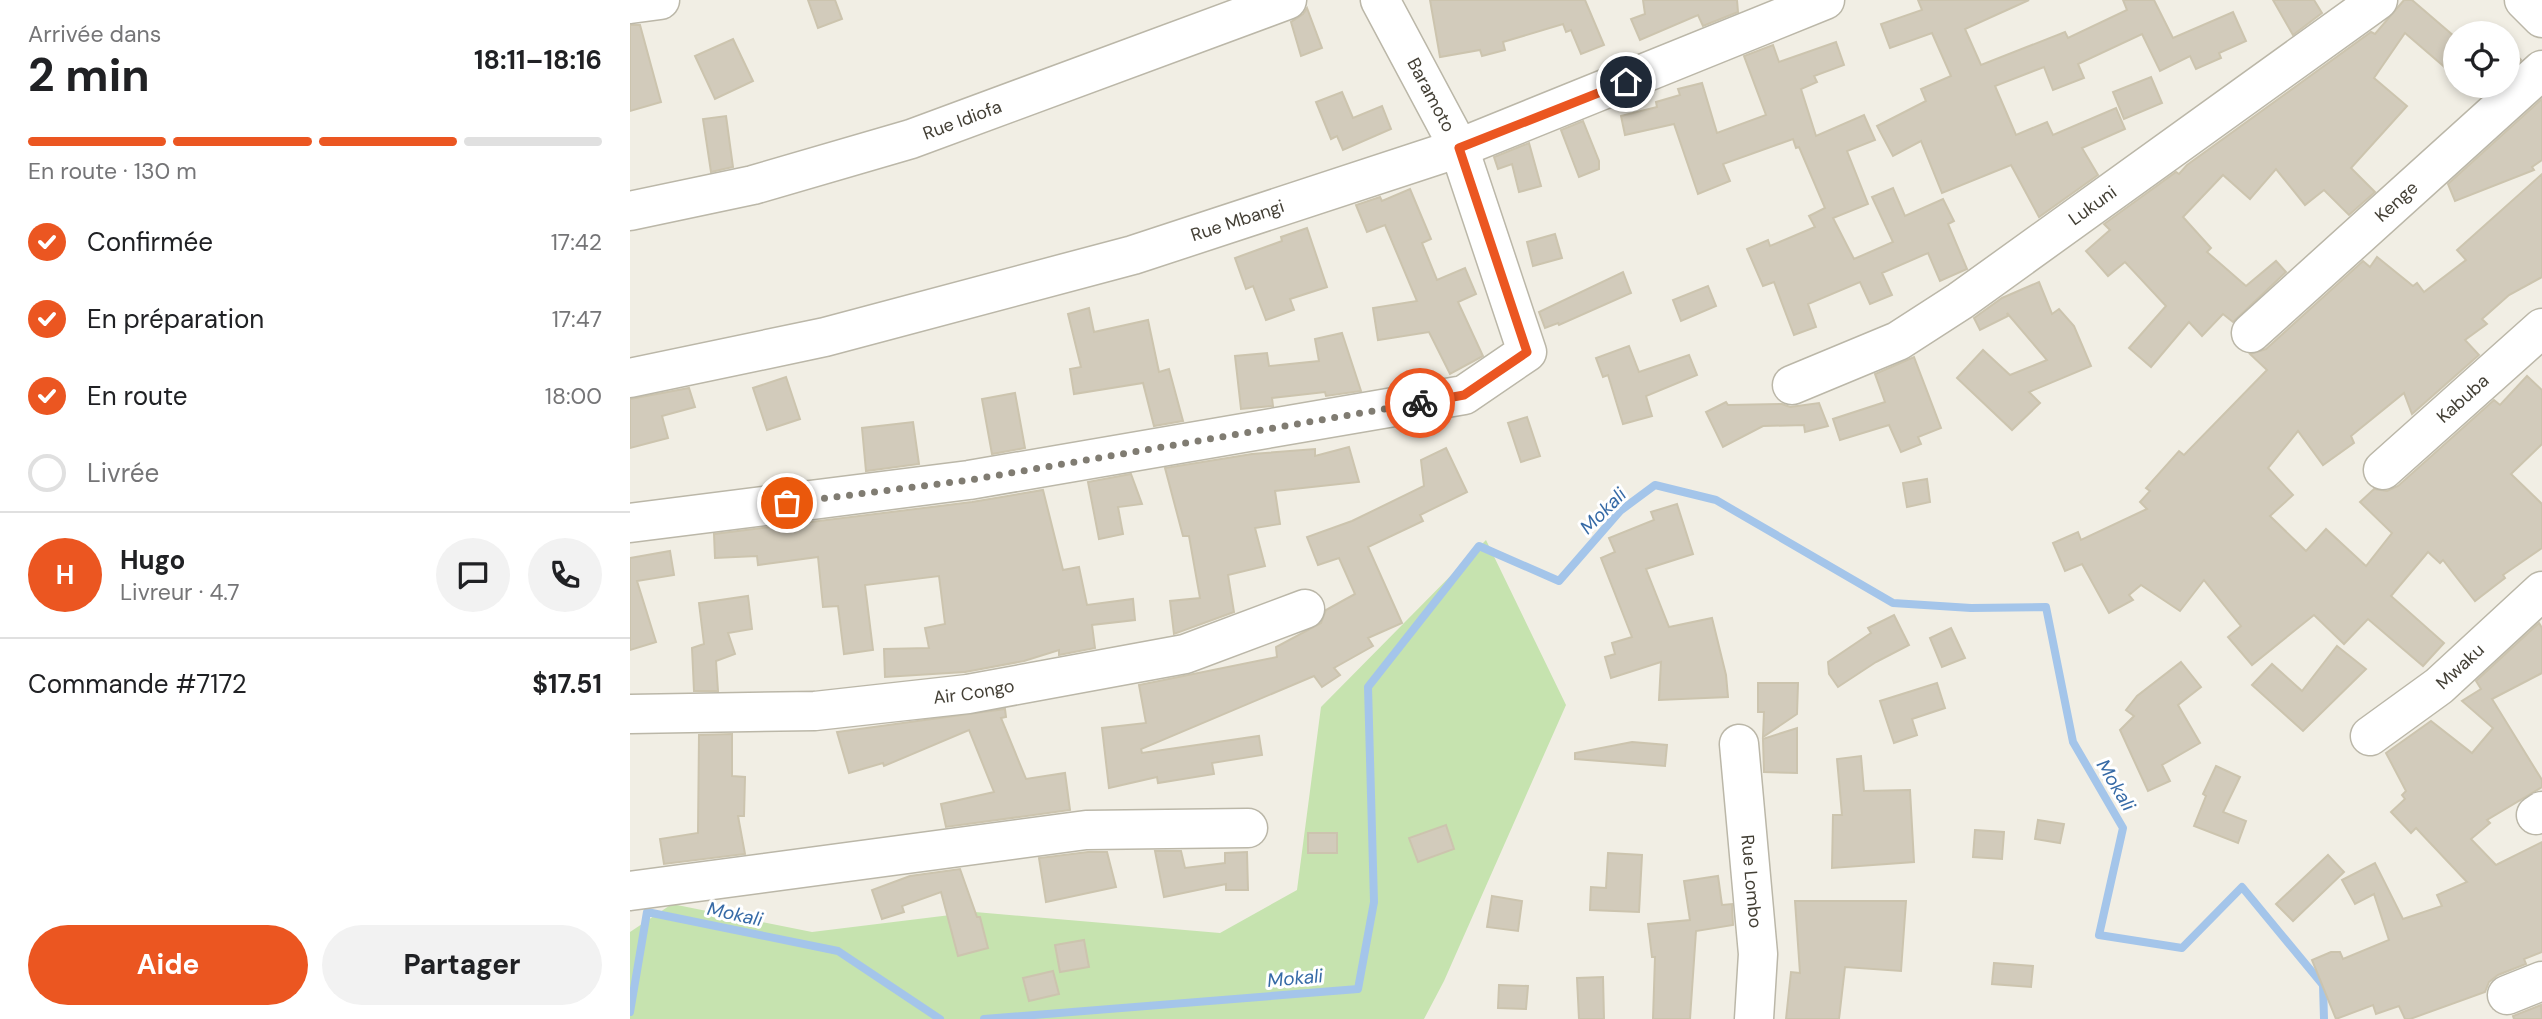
<!DOCTYPE html>
<html lang="fr">
<meta charset="utf-8">
<style>
:root{--surface:#fff;--page:#f2f2f2;--text:#202124;--muted:#757577;--line:#e0e0e0;--accent:#eb5621}
body{margin:0;font-family:"DM Sans",sans-serif;background:var(--page);color:var(--text);height:100vh;display:flex;flex-direction:column;font-size:26px;white-space:nowrap}
*{box-sizing:border-box;margin:0}
p{font-size:23px;color:var(--muted)}
.icon{flex:none;width:38px;height:38px;fill:none;stroke:currentColor;stroke-width:2;stroke-linecap:round;stroke-linejoin:round}
.map{position:relative;flex:1;overflow:hidden}
.panel{display:flex;flex-direction:column;background:var(--surface);width:630px}
.panel>*{flex:none}
.controls{position:absolute;left:1813px;top:21px;display:grid;gap:14px}
.controls a{display:grid;place-items:center;width:77px;height:77px;border-radius:50%;background:var(--surface);box-shadow:0 4px 10px #0003;font-size:35px}
.pin{position:absolute;display:grid;place-items:center;width:60px;height:60px;color:#fff;margin:-30px;border:4px solid #fff;border-radius:50%;box-shadow:0 2px 7px #0007}
.courier{position:absolute;display:grid;place-items:center;width:70px;height:70px;margin:-35px;border:5px solid #eb5621;border-radius:50%;background:#fff;color:#222;box-shadow:0 2px 9px #0007}
.headline em{font-style:normal;font-weight:700}
.headline div{display:flex;flex-direction:column-reverse}
.headline{display:flex;align-items:center;justify-content:space-between;height:119px;padding:0 28px}
h1{font-size:46px;font-weight:700;line-height:52px}
.bar{display:grid;grid-template-columns:repeat(4,1fr);gap:10px 7px;align-content:center;height:84px;padding:0 28px}
.bar i{height:9px;border-radius:5px;background:var(--line)}
.bar .current{background:var(--accent)}
.bar p{grid-column:span 4}
.line{display:flex;align-items:center;gap:18px;padding:0 28px;border-top:2px solid var(--line)}
.line div{flex:1}
.round{display:grid;place-items:center;flex:none;width:74px;height:74px;border-radius:37px;background:var(--page)}
ol{padding:0 28px;list-style:none}
li{display:flex;align-items:center;gap:21px;height:77px}
li p{margin-inline-start:auto}
li .icon{padding:7px;border-radius:50%;background:var(--accent);color:#fff;stroke-width:4}
li:last-child{color:var(--muted)}
li i{width:38px;height:38px;border:4px solid var(--line);border-radius:50%}
.action{display:flex;gap:14px;margin-top:auto;padding:14px 28px}
.action a{flex:1;height:80px;border-radius:42px;background:var(--accent);color:#fff;font-size:28px;font-weight:700;line-height:80px;text-align:center}
.action a+a{background:var(--page);color:var(--text)}
main{display:flex;flex:1;min-height:0}
.map>svg:first-child{display:block}
.green{fill:#c6e3af}
.lines{fill:none;stroke-linecap:round;stroke-linejoin:round}
.stream{stroke:#a4c5ea;stroke-width:8}
.building{fill:#d2cbbb;stroke:#ccc4ae;stroke-width:2}
.minor-casing{stroke:#bbb7a8;stroke-width:41}
.minor{stroke:#fff;stroke-width:38}
.done{stroke:#807c72;stroke-width:7;stroke-dasharray:0 12.6}
.route{stroke:#eb5621;stroke-width:9}
.labels{text-anchor:middle;dominant-baseline:central;stroke-width:6;stroke-linejoin:round;paint-order:stroke}
.street-label{font-size:18px;fill:#433f35;stroke:#fff}
.water-label{font-size:19px;font-style:italic;fill:#366aa6;stroke:#fff}
</style>
<main>
<section class="panel">
<div class="headline"><div><h1>2 min</h1><p>Arrivée dans</p></div><em>18:11–18:16</em></div>
<div class="bar"><i class="current"></i><i class="current"></i><i class="current"></i><i></i><p>En route · 130 m</p></div>
<ol>
<li><svg class="icon" aria-label="check" viewBox="0 0 24 24"><path d="M5 12l5 5 9-10"/></svg>Confirmée<p>17:42</p></li>
<li><svg class="icon" aria-label="check" viewBox="0 0 24 24"><path d="M5 12l5 5 9-10"/></svg>En préparation<p>17:47</p></li>
<li><svg class="icon" aria-label="check" viewBox="0 0 24 24"><path d="M5 12l5 5 9-10"/></svg>En route<p>18:00</p></li>
<li><i></i>Livrée</li>
</ol>
<div class="line" style="height:126px"><b class="round" style="background:var(--accent);color:#fff">H</b><div><b>Hugo</b><p>Livreur · 4.7</p></div><a class="round"><svg class="icon" aria-label="chat" viewBox="0 0 24 24"><path d="M4 5h16v11H9l-5 4z"/></svg></a><a class="round"><svg class="icon" aria-label="phone" viewBox="0 0 24 24"><path d="M5 4h4l2 5-3 2q2 4 5 5l2-3 5 2v4C11 20 4 13 5 4z"/></svg></a></div>
<div class="line" style="height:91px"><div>Commande #7172</div><b>$17.51</b></div>
<div class="action"><a>Aide</a><a>Partager</a></div>
</section>
<div class="map">
<svg width="1912" height="1019" viewBox="0 0 1912 1019">
<rect width="100%" height="100%" fill="#f1eee4"/>
<!-- green -->
<path class="green" d="M856,540L936,705L814,981L794,1019H0V932L42,904L182,932L345,912L590,933L667,890L691,707Z"/>
<g class="lines">
<!-- stream -->
<g class="stream">
<path d="M0,1012L17,912L208,951L310,1019"/>
<path d="M354,1019L728,989L744,902L738,687L849,546L929,581L990,511L1025,485L1086,500L1263,603L1341,608L1416,607L1443,742L1493,828L1469,935L1552,948L1612,887L1693,985L1694,1019"/>
</g>
</g>
<!-- building -->
<g class="building">
<path d="M178,0H205L212,19L188,28Z"/>
<path d="M800,0H955L974,45L951,54L941,30L936,32L933,24L873,42L875,50L852,56L850,50L810,57Z"/>
<path d="M1013,0H1107L1108,12L1073,26L1068,15L1010,40L1001,19L1015,14Z"/>
<path d="M1288,0H1399L1335,29L1351,65L1435,32L1438,38L1497,10L1493,0H1524L1543,38L1603,12L1616,41L1589,53L1591,58L1566,69L1560,56L1530,71L1512,34L1448,64L1454,78L1423,90L1414,67L1365,86L1386,135L1417,122L1423,135L1486,108L1495,129L1452,148L1468,175L1409,217L1381,165L1312,193L1291,141L1263,156L1247,126L1296,101L1291,89L1321,76L1302,33L1260,48L1251,24L1292,10Z"/>
<path d="M1643,0H1684L1692,13L1663,35Z"/>
<path d="M1774,0H1782L1825,37V76L1775,33L1744,78L1777,106L1721,168L1745,192L1719,215L1694,190L1675,205L1646,169L1620,199L1593,175L1553,217L1581,248L1577,252L1616,286L1646,261L1656,272L1603,322L1593,314L1572,336L1559,322L1521,367L1499,348L1536,306L1495,262L1478,276L1456,251L1480,230L1474,224L1546,172L1549,174L1557,165L1741,32L1745,34Z"/>
<path d="M677,8L692,48L671,56L661,22L673,14Z"/>
<path d="M0,25H10L31,102L0,111Z"/>
<path d="M103,39L123,81L85,99L65,56Z"/>
<path d="M1206,42L1214,65L1184,76L1187,82L1171,89L1186,136L1234,115L1245,140L1217,151L1238,204L1203,218L1224,259L1263,242L1242,197L1263,188L1275,216L1313,199L1324,221L1318,224L1337,269L1310,281L1298,253L1252,273L1262,295L1240,304L1230,282L1178,304L1186,327L1164,335L1144,282L1133,286L1117,249L1138,240L1140,246L1185,227L1179,216L1195,208L1169,147L1166,148L1163,139L1093,164L1100,181L1068,194L1044,124L995,135L991,116L1027,107L1026,102L1050,95L1048,89L1072,83L1087,133L1136,115L1114,56L1143,45L1149,62Z"/>
<path d="M1878,46L1891,60L1878,71Z"/>
<path d="M1521,77L1532,103L1494,119L1483,92Z"/>
<path d="M712,92L723,118L752,106L761,129L713,150L707,136L701,139L686,102Z"/>
<path d="M1912,99V160L1902,167L1904,170L1825,201L1818,184Z"/>
<path d="M96,116L103,167L81,172L73,119Z"/>
<path d="M953,121L969,161V169L949,177L931,130Z"/>
<path d="M899,143L911,186L889,192L882,164L868,169L864,157Z"/>
<path d="M1912,174V277L1879,295L1852,319L1857,324L1835,340L1849,355L1782,414L1774,393L1721,436L1724,443L1693,465L1668,431L1638,468L1663,495L1640,516L1676,551L1696,529L1736,566L1762,533L1730,502L1744,489L1757,491L1768,486L1864,400L1870,405L1897,376L1912,390V444L1881,474L1912,504V548L1873,575L1875,578L1845,601L1813,560L1810,563L1798,552L1761,596L1814,643L1793,666L1738,619L1714,644L1684,615L1622,665L1598,637L1611,626L1574,580L1550,611L1511,585L1499,595L1503,600L1479,613L1452,564L1435,571L1423,543L1448,532L1451,540L1517,509L1510,502L1520,491L1516,488L1549,451L1554,455L1637,370L1620,354L1636,349L1733,261L1740,267L1747,257L1783,286L1787,283L1794,292L1836,260L1827,250Z"/>
<path d="M780,189L801,239L792,243L807,280L835,268L846,294L828,302L853,356L820,374L799,332L748,340L743,308L787,301L755,225L737,232L726,205L750,197L752,201Z"/>
<path d="M677,228L697,287L660,299L664,310L636,320L623,286L616,289L605,258L652,241L651,237Z"/>
<path d="M925,234L932,258L903,266L897,242Z"/>
<path d="M993,272L1001,293L929,325L928,323L915,328L909,312Z"/>
<path d="M1409,282L1422,314L1429,309L1444,326L1461,366L1399,392L1410,403L1382,430L1327,378L1353,350L1380,375L1417,360L1377,313L1378,316L1350,330L1344,318L1372,298Z"/>
<path d="M1078,286L1086,306L1051,321L1043,300Z"/>
<path d="M459,308L464,332L518,320L529,372L539,369L553,421L524,426L513,383L444,394L440,369L451,367L438,314Z"/>
<path d="M712,333L731,391L696,396L695,392L642,398L643,406L611,409L605,356L637,353L639,366L689,361L685,339Z"/>
<path d="M999,346L1009,372L1059,355L1067,375L1016,396L1022,416L993,424L978,375L973,377L966,358Z"/>
<path d="M1284,357L1311,428L1288,437L1291,444L1271,452L1259,425L1210,440L1203,419L1255,402L1245,374Z"/>
<path d="M156,377L170,419L137,430L123,388Z"/>
<path d="M59,388L65,407L32,416L38,438L0,448V399Z"/>
<path d="M385,393L395,448L362,454L352,399Z"/>
<path d="M1096,402L1098,405L1152,404L1160,407L1189,403L1198,426L1175,432L1174,425L1133,426L1093,447L1076,412Z"/>
<path d="M897,417L910,456L891,462L878,423Z"/>
<path d="M283,422L289,464L236,471L232,428Z"/>
<path d="M719,447L729,482L645,491L650,524L625,528L635,566L598,575L604,612L544,634L540,601L570,598L559,536H553L535,468L622,454L685,449V456Z"/>
<path d="M816,448L837,492L790,515L793,521L738,547L772,623L738,638L743,646L704,668L710,675L692,687L684,676L511,749L512,753L629,736L632,755L582,763L584,774L528,783L527,777L479,788L472,728L516,723L509,685L647,657L646,647L691,623L696,610L725,594L709,558L688,565L677,537L722,521L794,486L791,460Z"/>
<path d="M501,474L512,504L488,507L493,534L469,539L458,482Z"/>
<path d="M1297,479L1300,502L1277,507L1273,483Z"/>
<path d="M413,490L433,570L449,567L457,605L503,599L505,620L462,625L465,648L429,655V650L394,661L335,672L255,677L254,649L299,648L295,628L315,624L309,576L235,585L243,650L214,654L208,606L193,607L188,557L128,565L127,556L85,558L84,534L342,502Z"/>
<path d="M1047,504L1063,554L1016,569L1039,627L1082,618L1096,675L1098,697L1029,700L1031,662L981,678L975,657L985,654L982,643L1002,637L971,558L985,552L979,538L1024,520L1021,512Z"/>
<path d="M40,551L44,575L7,581L26,642L0,650V558Z"/>
<path d="M118,596L122,629L98,633L105,654L86,661L88,691H64L62,648L74,644L69,603Z"/>
<path d="M1264,615L1279,645L1246,662L1208,687L1199,674L1198,662L1241,633L1238,628Z"/>
<path d="M1909,623L1912,628V673L1862,699L1912,780V787L1857,820L1860,823L1841,839L1866,865L1912,842V952L1894,959L1896,964L1868,975L1859,982L1855,992L1780,1019H1775L1769,1006L1746,1014L1743,1005L1706,1019L1682,960L1701,952H1710L1713,959L1759,940L1744,894L1725,904L1712,880L1745,863L1773,919L1812,906L1807,895L1837,882L1786,828L1781,833L1761,812L1775,799L1772,795L1776,791L1756,753L1801,721L1842,753L1863,728L1832,701L1851,689L1846,681Z"/>
<path d="M1321,628L1335,658L1312,667L1300,638Z"/>
<path d="M1707,646L1736,669L1673,731L1622,685L1642,664L1672,691Z"/>
<path d="M1551,662L1571,687L1548,705L1570,743L1532,765L1540,781L1518,791L1490,730L1504,716L1496,710L1507,696Z"/>
<path d="M1128,683H1168L1167,714L1133,737L1134,712H1128Z"/>
<path d="M1307,683L1315,708L1282,719L1287,735L1264,743L1250,701Z"/>
<path d="M375,709L376,717L371,718L396,779L435,773L440,810L316,827L311,804L364,792L339,730L254,766L253,763L219,773L207,732Z"/>
<path d="M1167,728V773L1134,772L1133,739Z"/>
<path d="M102,734V776L115,777L114,816H108L115,854L34,864L30,839L68,833L69,735Z"/>
<path d="M1002,742L1037,745L1035,766L945,759V753Z"/>
<path d="M1231,756L1234,791L1280,790L1284,862L1202,868L1203,815H1212L1207,759Z"/>
<path d="M1586,766L1610,777L1593,812L1616,821L1608,843L1564,826L1576,796L1573,794Z"/>
<path d="M1408,820L1434,824L1430,843L1405,839Z"/>
<path d="M816,825L824,849L788,862L779,838Z"/>
<path d="M1345,830L1374,832L1372,859L1343,857Z"/>
<rect x="678" y="833" width="29" height="20"/>
<path d="M525,851H551L555,868L595,863V853L617,852L618,890H596V884L534,897Z"/>
<path d="M458,852H477L486,887L416,902L409,858Z"/>
<path d="M978,853L1012,855L1009,912L960,910L961,887L976,888Z"/>
<path d="M1698,855L1714,872L1663,921L1646,904Z"/>
<path d="M330,869L347,917H350L358,948L328,956L311,892L272,906L274,912L252,919L242,890L280,876Z"/>
<path d="M1088,876L1092,905L1102,904L1103,925L1066,931L1060,1019H1023L1025,957H1022L1018,924L1060,920L1054,881Z"/>
<path d="M862,896L892,901L888,931L857,927Z"/>
<path d="M1165,901H1276L1271,971L1215,967L1209,1019H1156L1161,972L1170,973Z"/>
<path d="M454,940L459,967L430,972L425,945Z"/>
<path d="M1364,963L1403,966L1401,987L1362,984Z"/>
<path d="M423,971L429,994L399,1001L393,978Z"/>
<path d="M973,977L974,1019H949L947,978Z"/>
<path d="M869,985L898,986L896,1009L868,1008Z"/>
<path d="M1911,1005L1912,1019H1884L1883,1016Z"/>
</g>
<g class="lines">
<defs>
<g id="minor">
<path d="M1894,0L1912,18"/>
<path d="M0,4L30,0"/>
<path id="s1" d="M0,211L123,185L281,139L657,0"/>
<path id="s2" d="M1621,333L1912,70"/>
<path id="s3" d="M0,378L195,337L503,255L829,148L1195,0"/>
<path id="s4" d="M1162,385L1268,341L1330,301L1748,0"/>
<path id="s5" d="M1753,470L1912,328"/>
<path d="M0,523L339,480L834,395L897,352L829,148L750,0"/>
<path id="s6" d="M0,714L185,711L338,694L555,654L675,609"/>
<path id="s7" d="M1740,736L1809,686L1912,591"/>
<path id="s8" d="M1109,744L1128,954L1124,1019"/>
<path d="M1906,815L1912,811"/>
<path d="M0,891L456,830L618,828"/>
<path d="M1877,995L1912,981"/>
</g>
</defs>
<!-- minor casing -->
<use href="#minor" class="minor-casing"/>
<!-- minor -->
<use href="#minor" class="minor"/>
</g>
<g class="lines">
<!-- done -->
<path class="done" d="M157,503L340,480L790,403"/>
<!-- route -->
<path class="route" d="M790,403L834,395L897,352L829,148L996,82"/>
</g>
<g class="labels">
<!-- street labels -->
<g class="street-label">
<text transform="translate(801 95) rotate(62)">Baramoto</text>
<text stroke="none"><textPath href="#s1" startOffset="345">Rue Idiofa</textPath></text>
<text stroke="none"><textPath href="#s2" startOffset="196">Kenge</textPath></text>
<text stroke="none"><textPath href="#s4" startOffset="352">Lukuni</textPath></text>
<text stroke="none"><textPath href="#s3" startOffset="628">Rue Mbangi</textPath></text>
<text stroke="none"><textPath href="#s5" startOffset="107">Kabuba</textPath></text>
<text stroke="none"><textPath href="#s7" startOffset="114">Mwaku</textPath></text>
<text stroke="none"><textPath href="#s6" startOffset="345">Air Congo</textPath></text>
<text stroke="none"><textPath href="#s8" startOffset="138">Rue Lombo</textPath></text>
</g>
<!-- water labels -->
<g class="water-label">
<text transform="translate(973 511) rotate(-45)">Mokali</text>
<text transform="translate(1486 785) rotate(59)">Mokali</text>
<text transform="translate(105 914) rotate(12)">Mokali</text>
<text transform="translate(665 978) rotate(-5)">Mokali</text>
</g>
</g>
</svg>
<div class="controls">
<a><svg class="icon" aria-label="locate" viewBox="0 0 24 24"><circle cx="12" cy="12" r="6"/><path d="M12 2v4M12 18v4M2 12h4M18 12h4"/></svg></a>
</div>
<div class="pin" style="left:157px;top:503px;background:#ea580c"><svg class="icon" aria-label="bag" viewBox="0 0 24 24"><path d="M5 8h14l-1 12H6zM9 8a3 3 0 0 1 6 0"/></svg></div>
<div class="pin" style="left:996px;top:82px;background:#1f2937"><svg class="icon" aria-label="home" viewBox="0 0 24 24"><path d="M3 11l9-7 9 7M6 9v11h12V9"/></svg></div>
<div class="courier" style="left:790px;top:403px"><svg class="icon" aria-label="bike" viewBox="0 0 24 24"><circle cx="6" cy="16" r="4"/><circle cx="18" cy="16" r="4"/><path d="M6 16l4-8h5l3 8M10 8l3 8H6M13 5h3"/></svg></div>
</div>
</main>
